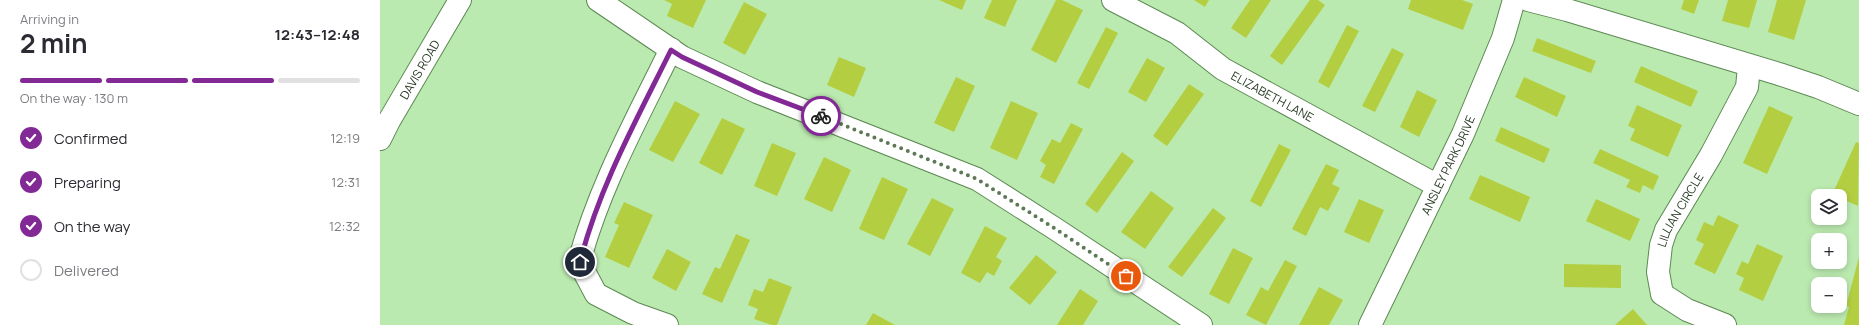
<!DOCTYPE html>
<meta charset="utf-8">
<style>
:root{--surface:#fff;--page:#f2f2f3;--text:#2b2b33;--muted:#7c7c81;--line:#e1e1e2;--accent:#822995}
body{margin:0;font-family:Manrope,sans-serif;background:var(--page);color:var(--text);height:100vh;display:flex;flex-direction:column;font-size:15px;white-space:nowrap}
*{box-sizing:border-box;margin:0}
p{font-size:13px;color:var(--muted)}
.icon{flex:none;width:22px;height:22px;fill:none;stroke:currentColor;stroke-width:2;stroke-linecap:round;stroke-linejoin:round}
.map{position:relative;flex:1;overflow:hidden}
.side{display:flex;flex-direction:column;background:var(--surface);width:380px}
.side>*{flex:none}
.tools{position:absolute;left:1431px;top:189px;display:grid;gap:8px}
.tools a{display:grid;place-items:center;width:36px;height:36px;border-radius:8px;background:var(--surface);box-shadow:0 2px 6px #0003;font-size:20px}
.pin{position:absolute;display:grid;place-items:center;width:34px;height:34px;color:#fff;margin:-17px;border:2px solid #fff;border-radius:50%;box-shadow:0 1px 4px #0007}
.courier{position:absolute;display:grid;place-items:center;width:40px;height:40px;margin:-20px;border:3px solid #822995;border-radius:50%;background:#fff;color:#222;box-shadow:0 1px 5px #0007}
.summary em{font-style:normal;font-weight:700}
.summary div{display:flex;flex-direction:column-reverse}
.summary{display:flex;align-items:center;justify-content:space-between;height:68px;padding:0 20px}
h1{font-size:26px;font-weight:700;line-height:30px}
.bar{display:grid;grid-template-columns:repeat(4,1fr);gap:6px 4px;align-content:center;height:48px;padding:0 20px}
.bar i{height:5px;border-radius:3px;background:var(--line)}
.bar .on{background:var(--accent)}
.bar p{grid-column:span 4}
ol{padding:0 20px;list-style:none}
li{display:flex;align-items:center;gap:12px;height:44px}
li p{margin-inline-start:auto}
li .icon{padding:4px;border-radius:50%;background:var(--accent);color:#fff;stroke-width:4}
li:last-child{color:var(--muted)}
li i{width:22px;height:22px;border:2px solid var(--line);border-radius:50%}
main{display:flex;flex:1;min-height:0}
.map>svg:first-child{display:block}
.building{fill:#b3cf41}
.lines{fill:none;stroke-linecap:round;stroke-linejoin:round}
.street-casing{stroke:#5c8853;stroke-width:24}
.street{stroke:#fff;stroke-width:22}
.done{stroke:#5d7956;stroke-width:4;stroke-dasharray:0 7.2}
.route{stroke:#822995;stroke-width:5}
.labels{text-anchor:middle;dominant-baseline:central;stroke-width:4;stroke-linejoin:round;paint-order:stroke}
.street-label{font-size:12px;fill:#2a3c26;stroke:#f5fff3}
</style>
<main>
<section class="side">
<div class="summary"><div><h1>2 min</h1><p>Arriving in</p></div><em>12:43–12:48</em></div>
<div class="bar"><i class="on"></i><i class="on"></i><i class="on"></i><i></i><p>On the way · 130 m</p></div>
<ol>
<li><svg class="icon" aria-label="check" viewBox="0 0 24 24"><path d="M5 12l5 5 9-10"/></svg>Confirmed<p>12:19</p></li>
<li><svg class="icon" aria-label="check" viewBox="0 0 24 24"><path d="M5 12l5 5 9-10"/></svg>Preparing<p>12:31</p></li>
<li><svg class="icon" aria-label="check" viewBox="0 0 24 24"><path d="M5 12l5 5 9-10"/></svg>On the way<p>12:32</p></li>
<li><i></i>Delivered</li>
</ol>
</section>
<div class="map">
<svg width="1479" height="325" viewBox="0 0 1479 325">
<rect width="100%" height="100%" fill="#bbeab0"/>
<!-- building -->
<g class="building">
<path d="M284,0H326L313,28L287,16L292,4Z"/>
<path d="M559,0H586L582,10Z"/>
<path d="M612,0H637L625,27L604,18Z"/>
<path d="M676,0H682L703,10L676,63L651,50Z"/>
<path d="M814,0H829L825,7Z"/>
<path d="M870,0H891L866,38L851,28Z"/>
<path d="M930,0H938L945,5L902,65L890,56Z"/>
<path d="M1031,0H1082L1093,4L1083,30L1028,9Z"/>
<path d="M1304,0H1319L1314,14L1301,9Z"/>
<path d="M1348,0H1377L1369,28L1342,21Z"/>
<path d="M1397,0H1426L1414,40L1388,32Z"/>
<path d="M364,2L387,14L365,55L343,43Z"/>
<path d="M967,25L979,31L949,88L938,82Z"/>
<path d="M726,27L738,33L709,89L697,83Z"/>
<path d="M1157,38L1216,61L1211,73L1152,51Z"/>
<path d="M1012,48L1024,54L995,112L982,106Z"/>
<path d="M459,57L486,68L474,97L447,85Z"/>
<path d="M767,58L785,68L766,102L748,92Z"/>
<path d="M1261,66L1318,91L1311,107L1254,82Z"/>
<path d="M576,77L595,86L574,132L554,123Z"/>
<path d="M1144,77L1186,96L1177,117L1135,97Z"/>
<path d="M809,84L824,94L787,146L773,136Z"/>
<path d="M1037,90L1057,100L1039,137L1020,127Z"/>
<path d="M295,101L320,114L293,162L269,150Z"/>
<path d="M631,101L658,113L637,160L610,148Z"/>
<path d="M1257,105L1302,125L1288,157L1250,140L1255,129L1248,126Z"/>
<path d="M1389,106L1413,117L1387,174L1363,163Z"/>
<path d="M342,118L365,129L342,175L319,163Z"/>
<path d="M691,123L703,129L674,184L660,177L666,165L660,161L672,139L680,143Z"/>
<path d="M1121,127L1170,149L1164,163L1115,141Z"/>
<path d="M1476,142L1479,143L1478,206L1460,198V196L1452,195Z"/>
<path d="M392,143L416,153L397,196L374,186Z"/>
<path d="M899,144L911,150L881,207L870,201Z"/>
<path d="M1220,149L1279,176L1273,190L1263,185L1260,193L1246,187L1250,180L1213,163Z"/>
<path d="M742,152L754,161L717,213L705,204Z"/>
<path d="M444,157L471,170L452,212L424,199Z"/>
<path d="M946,164L959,170L952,184L960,188L948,211L940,207L926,236L912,229Z"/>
<path d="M1100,175L1150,197L1140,222L1089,199Z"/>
<path d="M502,177L528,189L504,240L479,229Z"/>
<path d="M771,191L794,208L765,249L741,232Z"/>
<path d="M552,198L574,209L550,256L527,244Z"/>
<path d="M979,199L1004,210L989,243L964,232Z"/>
<path d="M1216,199L1260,219L1250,241L1206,221Z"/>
<path d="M244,202L273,215L249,268L225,257L239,225L234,223Z"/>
<path d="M833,208L846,218L802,277L788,267Z"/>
<path d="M1338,215L1359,225L1335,274L1314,264L1324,244L1316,240L1324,222L1333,226Z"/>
<path d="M605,226L627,238L616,257L622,261L614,276L607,272L600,283L581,273Z"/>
<path d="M356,234L370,240L342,303L322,294L335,267L340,269Z"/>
<path d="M1377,244L1403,256L1383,301L1359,290L1364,278L1356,274L1362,261L1368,264Z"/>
<path d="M853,248L873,258L849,304L829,294Z"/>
<path d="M287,249L311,262L296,291L272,278Z"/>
<path d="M656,255L677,272L650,305L629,288Z"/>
<path d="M1479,257V325H1464L1469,307L1466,306Z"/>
<path d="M905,260L917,266L886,325L866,315L881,287L888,291Z"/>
<path d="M1184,264L1241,265V288L1184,287Z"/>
<path d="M389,278L412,287L397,325H392L374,319L378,309L368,305L374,289L383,292Z"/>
<path d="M939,287L963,300L949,325H919Z"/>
<path d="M700,289L718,301L703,325H677Z"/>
<path d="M1253,309L1267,325H1235Z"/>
<path d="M493,313L515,325H486Z"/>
</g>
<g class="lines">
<defs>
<g id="street">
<path d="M218,0L302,57L377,92L597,179L674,228L821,325"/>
<path id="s1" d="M733,0L797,33L843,69L1058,186"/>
<path d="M1148,0L1187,10L1399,74L1438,87L1479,104"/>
<path id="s2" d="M0,139L9,121L80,0"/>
<path d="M287,325L253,313L216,294L199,262C219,187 257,119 291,49"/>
<path id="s3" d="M990,325L1083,134L1123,38L1134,0"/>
<path id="s4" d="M1345,325L1307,310L1282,294L1278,272L1281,245L1286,230L1331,155L1367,87L1369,67"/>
</g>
</defs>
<!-- street casing -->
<use href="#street" class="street-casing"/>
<!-- street -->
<use href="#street" class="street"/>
</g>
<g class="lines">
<!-- done -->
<path class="done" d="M441,116L597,179L674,228L746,276"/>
<!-- route -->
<path class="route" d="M200,262C219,187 257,119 291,50L302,57L377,92L441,116"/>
</g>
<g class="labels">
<!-- street labels -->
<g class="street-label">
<text stroke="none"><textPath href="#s2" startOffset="80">DAVIS ROAD</textPath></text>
<text stroke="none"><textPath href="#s1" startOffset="187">ELIZABETH LANE</textPath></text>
<text stroke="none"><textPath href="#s3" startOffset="178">ANSLEY PARK DRIVE</textPath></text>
<text stroke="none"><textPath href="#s4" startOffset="160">LILLIAN CIRCLE</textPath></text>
</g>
</g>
</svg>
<div class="tools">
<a><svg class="icon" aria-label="layers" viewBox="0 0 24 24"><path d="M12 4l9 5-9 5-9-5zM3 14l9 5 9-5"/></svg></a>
<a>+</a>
<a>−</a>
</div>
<div class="pin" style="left:746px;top:276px;background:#ea580c"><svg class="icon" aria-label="bag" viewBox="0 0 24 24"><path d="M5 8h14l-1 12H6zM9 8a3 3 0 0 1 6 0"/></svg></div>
<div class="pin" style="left:200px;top:262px;background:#1f2937"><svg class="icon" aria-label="home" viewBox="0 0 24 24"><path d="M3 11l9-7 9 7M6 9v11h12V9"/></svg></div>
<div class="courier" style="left:441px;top:116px"><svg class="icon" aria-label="bike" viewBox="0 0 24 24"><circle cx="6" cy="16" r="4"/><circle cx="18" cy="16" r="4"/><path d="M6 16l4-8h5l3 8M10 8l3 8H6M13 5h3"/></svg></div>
</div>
</main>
